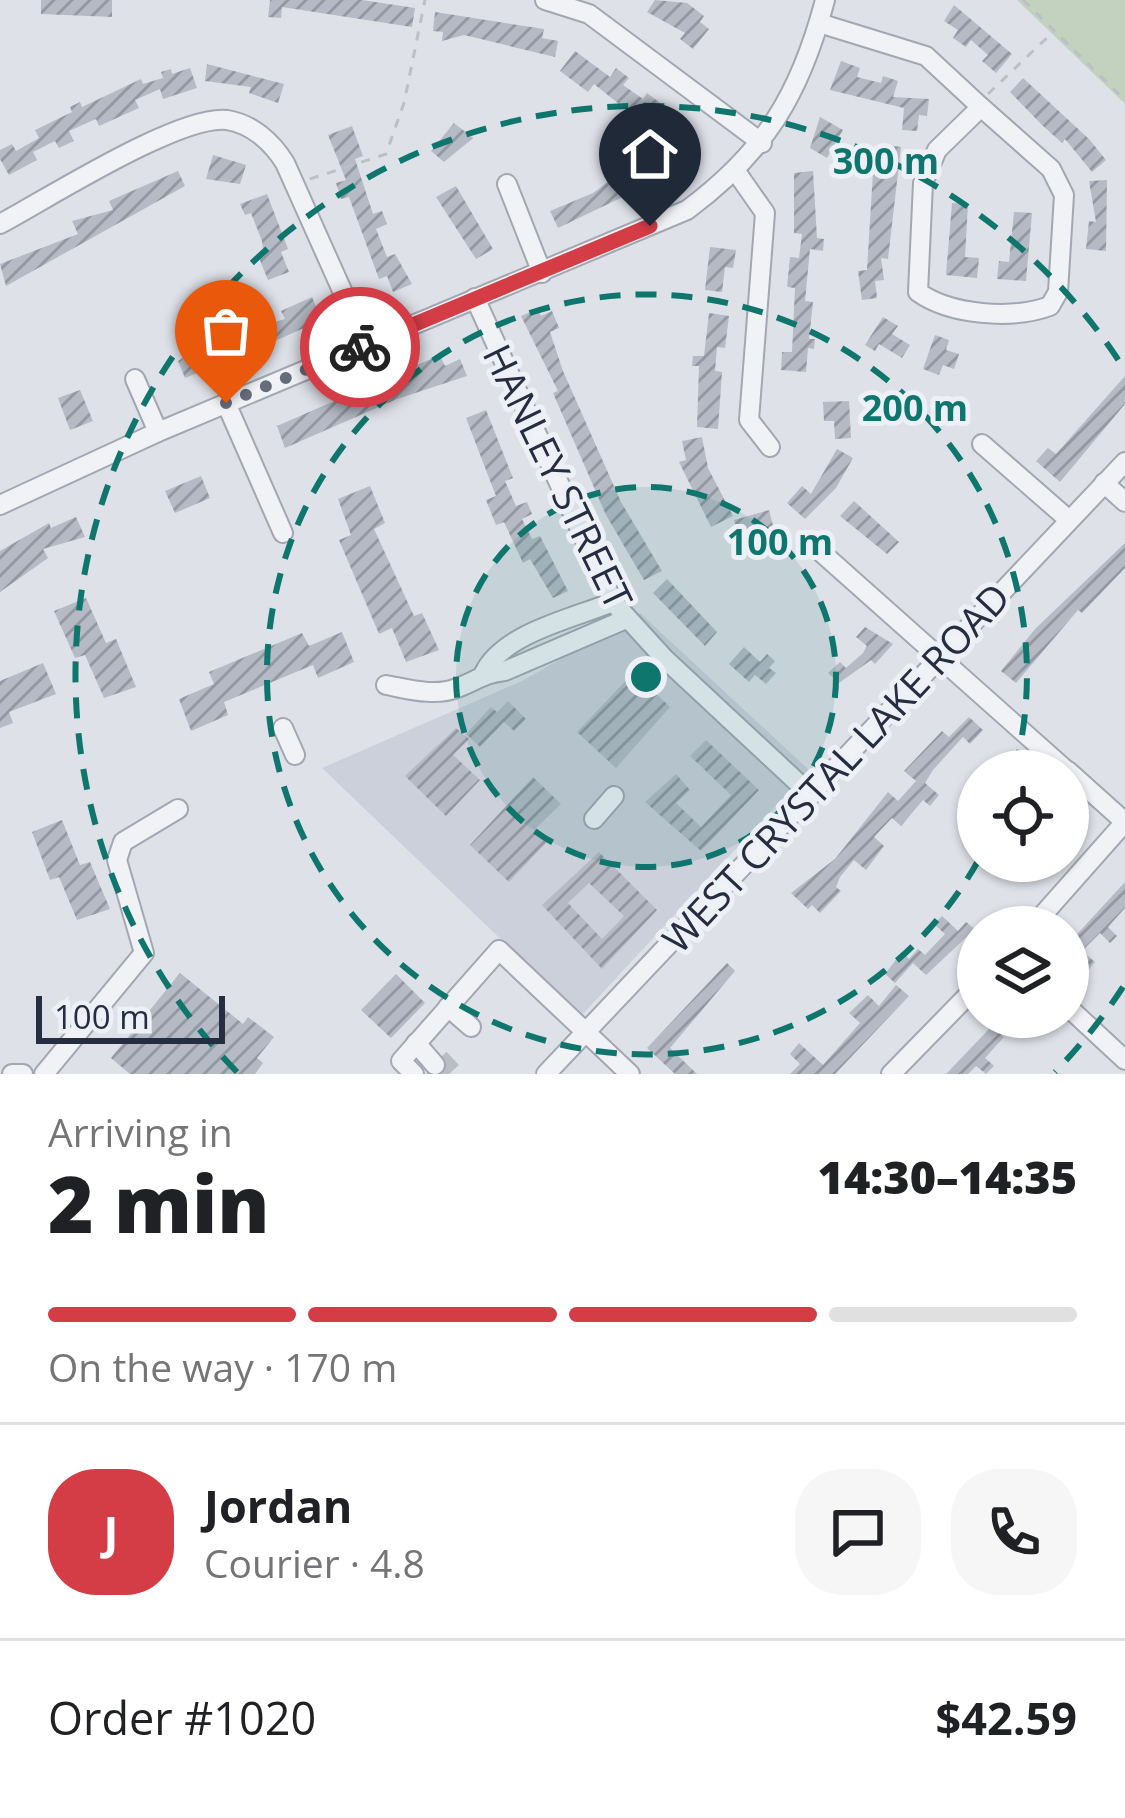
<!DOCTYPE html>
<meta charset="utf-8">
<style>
:root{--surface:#fff;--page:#f6f6f6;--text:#202124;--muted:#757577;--line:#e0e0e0;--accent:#d43c46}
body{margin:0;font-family:"Open Sans",sans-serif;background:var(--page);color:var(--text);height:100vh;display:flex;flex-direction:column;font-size:45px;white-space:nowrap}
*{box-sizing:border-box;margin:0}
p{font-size:39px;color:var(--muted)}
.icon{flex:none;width:66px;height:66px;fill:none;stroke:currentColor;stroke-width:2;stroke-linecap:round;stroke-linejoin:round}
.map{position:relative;height:1074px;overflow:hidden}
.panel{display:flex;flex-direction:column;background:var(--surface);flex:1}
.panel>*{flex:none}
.tools{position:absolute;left:957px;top:750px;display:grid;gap:24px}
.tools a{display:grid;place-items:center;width:132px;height:132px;border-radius:50%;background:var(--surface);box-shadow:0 3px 9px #0004;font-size:60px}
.scale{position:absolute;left:36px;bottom:30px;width:189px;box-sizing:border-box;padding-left:12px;border:6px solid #262d40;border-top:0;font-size:33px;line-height:42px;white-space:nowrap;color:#262d40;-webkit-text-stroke:9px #edf0f6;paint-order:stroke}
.pin{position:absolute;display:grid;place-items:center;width:102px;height:102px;color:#fff;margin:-123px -51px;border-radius:50% 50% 50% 0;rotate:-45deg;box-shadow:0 0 12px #0007}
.pin .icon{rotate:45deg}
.courier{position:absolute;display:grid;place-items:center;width:120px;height:120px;margin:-60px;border:9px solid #d43c46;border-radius:50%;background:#fff;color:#222;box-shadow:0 3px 15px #0007}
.head em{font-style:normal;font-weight:800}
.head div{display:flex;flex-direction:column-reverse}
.head{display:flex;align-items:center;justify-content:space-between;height:204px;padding:0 48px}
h1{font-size:78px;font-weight:800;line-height:90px}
.bar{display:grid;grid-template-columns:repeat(4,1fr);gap:18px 12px;align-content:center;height:144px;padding:0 48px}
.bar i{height:15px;border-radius:9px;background:var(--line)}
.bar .current{background:var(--accent)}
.bar p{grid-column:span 4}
.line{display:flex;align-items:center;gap:30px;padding:0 48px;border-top:3px solid var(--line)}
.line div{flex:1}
.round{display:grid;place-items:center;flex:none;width:126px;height:126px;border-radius:48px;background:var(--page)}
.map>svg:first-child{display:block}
.built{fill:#ccd0da}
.green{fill:#c2d2bf}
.building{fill:url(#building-hatch);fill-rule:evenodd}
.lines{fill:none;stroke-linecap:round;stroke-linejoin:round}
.minor-tunnel{stroke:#b9bdc6;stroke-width:18;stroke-dasharray:18 9;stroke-linecap:butt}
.minor-casing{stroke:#a3a7b2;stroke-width:22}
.path{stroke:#bcbfc7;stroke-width:3;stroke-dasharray:9 9;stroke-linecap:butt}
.minor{stroke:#f1f2f6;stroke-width:18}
.done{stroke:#666c7b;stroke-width:12;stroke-dasharray:0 21.6}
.route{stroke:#d43c46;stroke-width:15}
.ring{fill:none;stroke:#0f766e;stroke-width:6;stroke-dasharray:21 15}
.labels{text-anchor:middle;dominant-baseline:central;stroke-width:10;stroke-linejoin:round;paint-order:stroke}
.street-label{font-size:39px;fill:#262d40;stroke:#edf0f6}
.centre{fill:#0f766e;stroke:#edf0f6;stroke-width:6}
.ring-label{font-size:36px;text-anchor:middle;font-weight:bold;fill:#0f766e;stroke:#edf0f6;stroke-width:10;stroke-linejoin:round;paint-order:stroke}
</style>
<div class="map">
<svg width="1125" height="1074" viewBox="0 0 1125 1074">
<defs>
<pattern id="building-hatch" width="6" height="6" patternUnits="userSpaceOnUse" patternTransform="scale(3)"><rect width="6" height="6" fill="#b5bac5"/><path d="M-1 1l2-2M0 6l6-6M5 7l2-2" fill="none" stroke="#9398a1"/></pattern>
</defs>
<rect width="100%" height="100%" fill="#dee1e8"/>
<!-- built -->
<path class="built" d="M640,613L809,770L581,1016L322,768L524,680Z"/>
<!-- green -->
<path class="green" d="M1017,0H1125V104Z"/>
<!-- building -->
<g class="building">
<path d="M41,0H112V17L41,14Z"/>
<path d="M270,0H362L415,8L412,27L282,7L281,18L268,17Z"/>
<path d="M655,0L687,3L704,16L700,22L709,29L693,49L680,39L685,33L647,12Z"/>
<path d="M954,5L1012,54L996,73L982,61L988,55L971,40L966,47L953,38L958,30L944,21Z"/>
<path d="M435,12L544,29L542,38L558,41L555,57L464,35L442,41L443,32L433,31Z"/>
<path d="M575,51L610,77L616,68L629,78L623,85L643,99L647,93L675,114L659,136L594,84L588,92L560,71Z"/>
<path d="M841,61L860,68L857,77L881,83L883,76L898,81L893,97L929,99L927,116L919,115L917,131L902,130L904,108L830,90Z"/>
<path d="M207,64L284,84L278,103L249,93L251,87L205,81Z"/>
<path d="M190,68L197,88L163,99L160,89L135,100L139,108L99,126L96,119L69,131L74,141L59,148L55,141L33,152L37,160L9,175L0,159V150L12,144L16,151L39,138L35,130L72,112L70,107L80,102L82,107L141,79L143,84L163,78L161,72L171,69L172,74Z"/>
<path d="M1023,78L1089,139L1106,160L1092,172L1065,139L1062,143L1042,125L1010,92Z"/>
<path d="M820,117L843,130L827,158L810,148Z"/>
<path d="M454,123L473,138L444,162L431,151Z"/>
<path d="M352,126L363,156L355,159L373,214L382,211L387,224L376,229L387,257L395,254L412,284L393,292L387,276L379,279L349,197L341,199L336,183L346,180L328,135Z"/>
<path d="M883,144L901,147L888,259L881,258L884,280L875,281L877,298L862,300L858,271L867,270L873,172Z"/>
<path d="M213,155L246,165L240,184L206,179Z"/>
<path d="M178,171L185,186L6,286L0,264L78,234L72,221L113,210L109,201Z"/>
<path d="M622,171L624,176L631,173L621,187L627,183L631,193L558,228L550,211L593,193Z"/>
<path d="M813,171L817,238L824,239L823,251L810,249L805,301L813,302L809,339H815L814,349L808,348L806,372L781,370L782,352H792L795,288L787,287L790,257L799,258L802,234L794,233V173Z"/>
<path d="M1107,180L1106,251L1086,249L1089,221L1096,222L1089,181Z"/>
<path d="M456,186L493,249L476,259L436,197Z"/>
<path d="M267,194L288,249L281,252L289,272L268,280L259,258L264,256L262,241L251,213L245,215L240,204Z"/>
<path d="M952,203L968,204L965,257L979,258L977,278L946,275Z"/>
<path d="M1014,212L1032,213L1026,281L997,279L999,261L1009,262Z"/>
<path d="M710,247L736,250L733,268L725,267L722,292L705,290Z"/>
<path d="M312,297L322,320L241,356L232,334L285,319L281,311Z"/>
<path d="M538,309L541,316L552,311L559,328L550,332L563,371L621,502L662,571L644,580L606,515L553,393L558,391L521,316Z"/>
<path d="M709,313L729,316L725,348L717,347L715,371L722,372L718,429L697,427L699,366H692L693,356H704Z"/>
<path d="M883,317L898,326L892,334L910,345L902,358L879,344L875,351L865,345Z"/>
<path d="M935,335L949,340L946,350L959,354L954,369L943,365L939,375L923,369Z"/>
<path d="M212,339L221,363L185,378L178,361Z"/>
<path d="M440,355L445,366L460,359L467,376L397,399L285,448L277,426Z"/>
<path d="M1125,376V404L1060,482L1036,461L1048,448L1056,454Z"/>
<path d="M80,390L93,421L70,430L58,398Z"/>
<path d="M849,401L851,438L835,439L834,421H824L823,402Z"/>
<path d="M486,410L513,478L505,481L516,506L527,502L532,514L522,519L532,539L540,536L568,591L553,598L530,559L523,563L504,522L496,525L486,500L496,496L466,418Z"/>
<path d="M702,437L708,468L733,516L711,527L679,462L686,460L682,441Z"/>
<path d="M837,449L853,458L836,488L805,519L787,503L802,486L811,494Z"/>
<path d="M201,476L210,498L175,513L165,491Z"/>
<path d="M370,486L385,523L374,529L414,616L422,613L439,650L406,662L392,628L379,634L339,540L351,535L338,499Z"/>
<path d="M854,501L899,542L887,554L840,516Z"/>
<path d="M769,510L775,533L740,542L734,520Z"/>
<path d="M76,517L85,537L43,549L48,558L0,592V551L49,523L51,528Z"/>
<path d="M1125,543V568L1082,613L1078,610L1016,683L1001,671L1035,629Z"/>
<path d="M667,579L717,632L705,646L653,593Z"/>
<path d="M86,598L106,643L116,639L136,687L104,698L85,655L75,658L54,611Z"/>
<path d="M865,627L893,644L875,664L871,660L839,683L828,673L840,662L846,668L863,653L867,646L856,637Z"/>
<path d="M342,632L354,662L318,678L313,665L224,702L228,715L191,731L179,699L214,684L209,672L302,633L309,646Z"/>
<path d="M744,647L760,662L767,654L775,661L769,668L776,673L766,684L755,675L749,682L729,664Z"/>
<path d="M43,663L56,694L9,712L13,723L0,728V681Z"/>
<path d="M634,672L670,707L616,768L577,732Z"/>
<path d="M508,701L526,719L514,731L504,722L480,747L466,734L491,707L497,712Z"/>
<path d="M969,717L983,730L970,744L963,737L933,770L925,783L939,795L930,806L923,800L901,826L892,818L874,837L884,846L866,870L854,860L840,877L836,887L841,891L820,913L812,905L808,909L791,893L835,859L888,792L898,801L916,781L904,771L942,731L949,737Z"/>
<path d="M456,728L469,739L453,755L480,780L446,816L405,776Z"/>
<path d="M706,740L759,790L701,851L645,802L676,774L690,790L676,803L701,827L731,795L690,756Z"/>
<path d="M533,777L561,804L536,828L549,840L509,882L470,845Z"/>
<path d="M62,820L80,865L90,862L110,909L77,920L59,877L50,880L32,832Z"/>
<path d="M599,852L657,910L602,969L542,905ZM589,883L624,916L602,939L568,903Z"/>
<path d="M1125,882V908L1108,927L1117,936L1110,943L1100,933L1082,951L1095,962L1084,975L1068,961V944Z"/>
<path d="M942,916L958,931L966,922L975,929L926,975L913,963L895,983L885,974L902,952L909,959L918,949L925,955L945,934L934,924Z"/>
<path d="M727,963L735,971L670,1048L697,1074H675L647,1048Z"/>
<path d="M180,973L243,1024L248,1017L274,1037L257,1058L263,1063L255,1074H130L111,1058Z"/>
<path d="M396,974L425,1003L391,1038L361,1010Z"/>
<path d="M896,985L909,996L835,1074H790L800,1064L790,1054L799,1043L823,1065L860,1023L849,1013L868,995L879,1006Z"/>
<path d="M992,1026L1004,1037L985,1058L994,1066L986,1074L976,1066L968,1074H946Z"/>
</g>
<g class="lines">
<!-- minor-tunnel -->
<g class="minor-tunnel">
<path d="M440,1058L455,1074"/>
<path d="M427,1073L428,1074"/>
</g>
<defs>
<g id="minor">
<path d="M545,0L589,14L762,143"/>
<path d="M819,23L926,56L981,107"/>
<path d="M981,107L1051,169L1064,195L1058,292L1050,306C1012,320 950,315 918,292L923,183L937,150Z"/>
<path d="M737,173L765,213L749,420L770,447"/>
<path d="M507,184L542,273"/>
<path d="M0,224C47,199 180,114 227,120C252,124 272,142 285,163L366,344"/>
<path d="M475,298L613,602L664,658L811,795"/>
<path d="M135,379L158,432"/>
<path d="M226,403L283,533"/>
<path d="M982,444L1069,520"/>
<path d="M1104,483L1125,502"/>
<path d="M0,505L158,432L687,210C765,152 800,95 825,0"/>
<path d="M822,553L1067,771"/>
<path d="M484,673C503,633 574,618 613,602"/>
<path d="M386,685C408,689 435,697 457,688C476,681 484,673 505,671L626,619"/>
<path d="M283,728L295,755"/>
<path d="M594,819L614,796"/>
<path d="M1032,927L1125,822L1068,771"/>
<path d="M448,1007L471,1027"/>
<path d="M1068,1007L1125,1060"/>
<path d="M416,1043L435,1065"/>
<path d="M12,1074H23"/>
<path d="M44,1074L144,953L117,860L123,842L178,809"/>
<path d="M414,1074L401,1061L499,950L630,1074"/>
<path d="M546,1074L1125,462"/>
<path d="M891,1074L978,985"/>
</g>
</defs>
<!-- minor casing -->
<use href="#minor" class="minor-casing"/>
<!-- path -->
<g class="path">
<path d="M1023,0L1125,100"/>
<path d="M988,94L1054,31"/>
<path d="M310,179L386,154L404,103L425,0"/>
</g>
<!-- minor -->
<use href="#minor" class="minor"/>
</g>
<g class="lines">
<!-- done -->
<path class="done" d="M226,403L360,347"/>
<!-- route -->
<path class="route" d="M360,347L650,226"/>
</g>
<!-- distance rings -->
<circle cx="646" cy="677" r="190" fill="#0f766e" fill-opacity=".12"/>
<g class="ring">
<circle cx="646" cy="677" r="190"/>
<path d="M978 861A380 380 0 1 1 1015 769"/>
<path d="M1123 987A569 569 0 0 1 1055 1072M237 1072A569 569 0 1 1 1123 367"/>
</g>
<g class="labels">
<!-- street labels -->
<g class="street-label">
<text transform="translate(559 476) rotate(64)">HANLEY STREET</text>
<text transform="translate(835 767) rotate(-47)">WEST CRYSTAL LAKE ROAD</text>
</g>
</g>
<circle cx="646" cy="677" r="18" class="centre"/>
<g class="ring-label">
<text x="886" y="174">300 m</text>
<text x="915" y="421">200 m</text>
<text x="780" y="555">100 m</text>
</g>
</svg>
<div class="tools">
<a><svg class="icon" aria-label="locate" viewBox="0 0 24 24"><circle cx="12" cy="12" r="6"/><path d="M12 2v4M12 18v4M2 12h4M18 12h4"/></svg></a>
<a><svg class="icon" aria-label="layers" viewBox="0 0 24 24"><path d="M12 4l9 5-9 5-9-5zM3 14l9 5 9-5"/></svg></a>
</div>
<div class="scale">100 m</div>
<div class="pin" style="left:226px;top:403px;background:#ea580c"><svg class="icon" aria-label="bag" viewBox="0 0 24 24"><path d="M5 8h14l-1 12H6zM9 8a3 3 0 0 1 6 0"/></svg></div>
<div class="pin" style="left:650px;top:226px;background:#1f2937"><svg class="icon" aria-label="home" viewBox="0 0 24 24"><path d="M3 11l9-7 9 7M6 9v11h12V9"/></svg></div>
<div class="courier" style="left:360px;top:347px"><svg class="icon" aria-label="bike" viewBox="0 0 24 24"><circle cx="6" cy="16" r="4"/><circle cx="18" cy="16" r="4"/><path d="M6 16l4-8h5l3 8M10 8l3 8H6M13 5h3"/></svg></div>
</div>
<section class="panel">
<div class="head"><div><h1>2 min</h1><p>Arriving in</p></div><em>14:30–14:35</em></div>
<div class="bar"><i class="current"></i><i class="current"></i><i class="current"></i><i></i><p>On the way · 170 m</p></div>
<div class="line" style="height:216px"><b class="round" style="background:var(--accent);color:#fff">J</b><div><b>Jordan</b><p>Courier · 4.8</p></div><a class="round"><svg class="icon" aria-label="chat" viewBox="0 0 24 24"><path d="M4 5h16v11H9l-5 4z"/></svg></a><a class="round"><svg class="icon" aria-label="phone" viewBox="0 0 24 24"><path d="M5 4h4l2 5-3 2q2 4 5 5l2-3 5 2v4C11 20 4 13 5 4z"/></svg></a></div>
<div class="line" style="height:156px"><div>Order #1020</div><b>$42.59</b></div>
</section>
